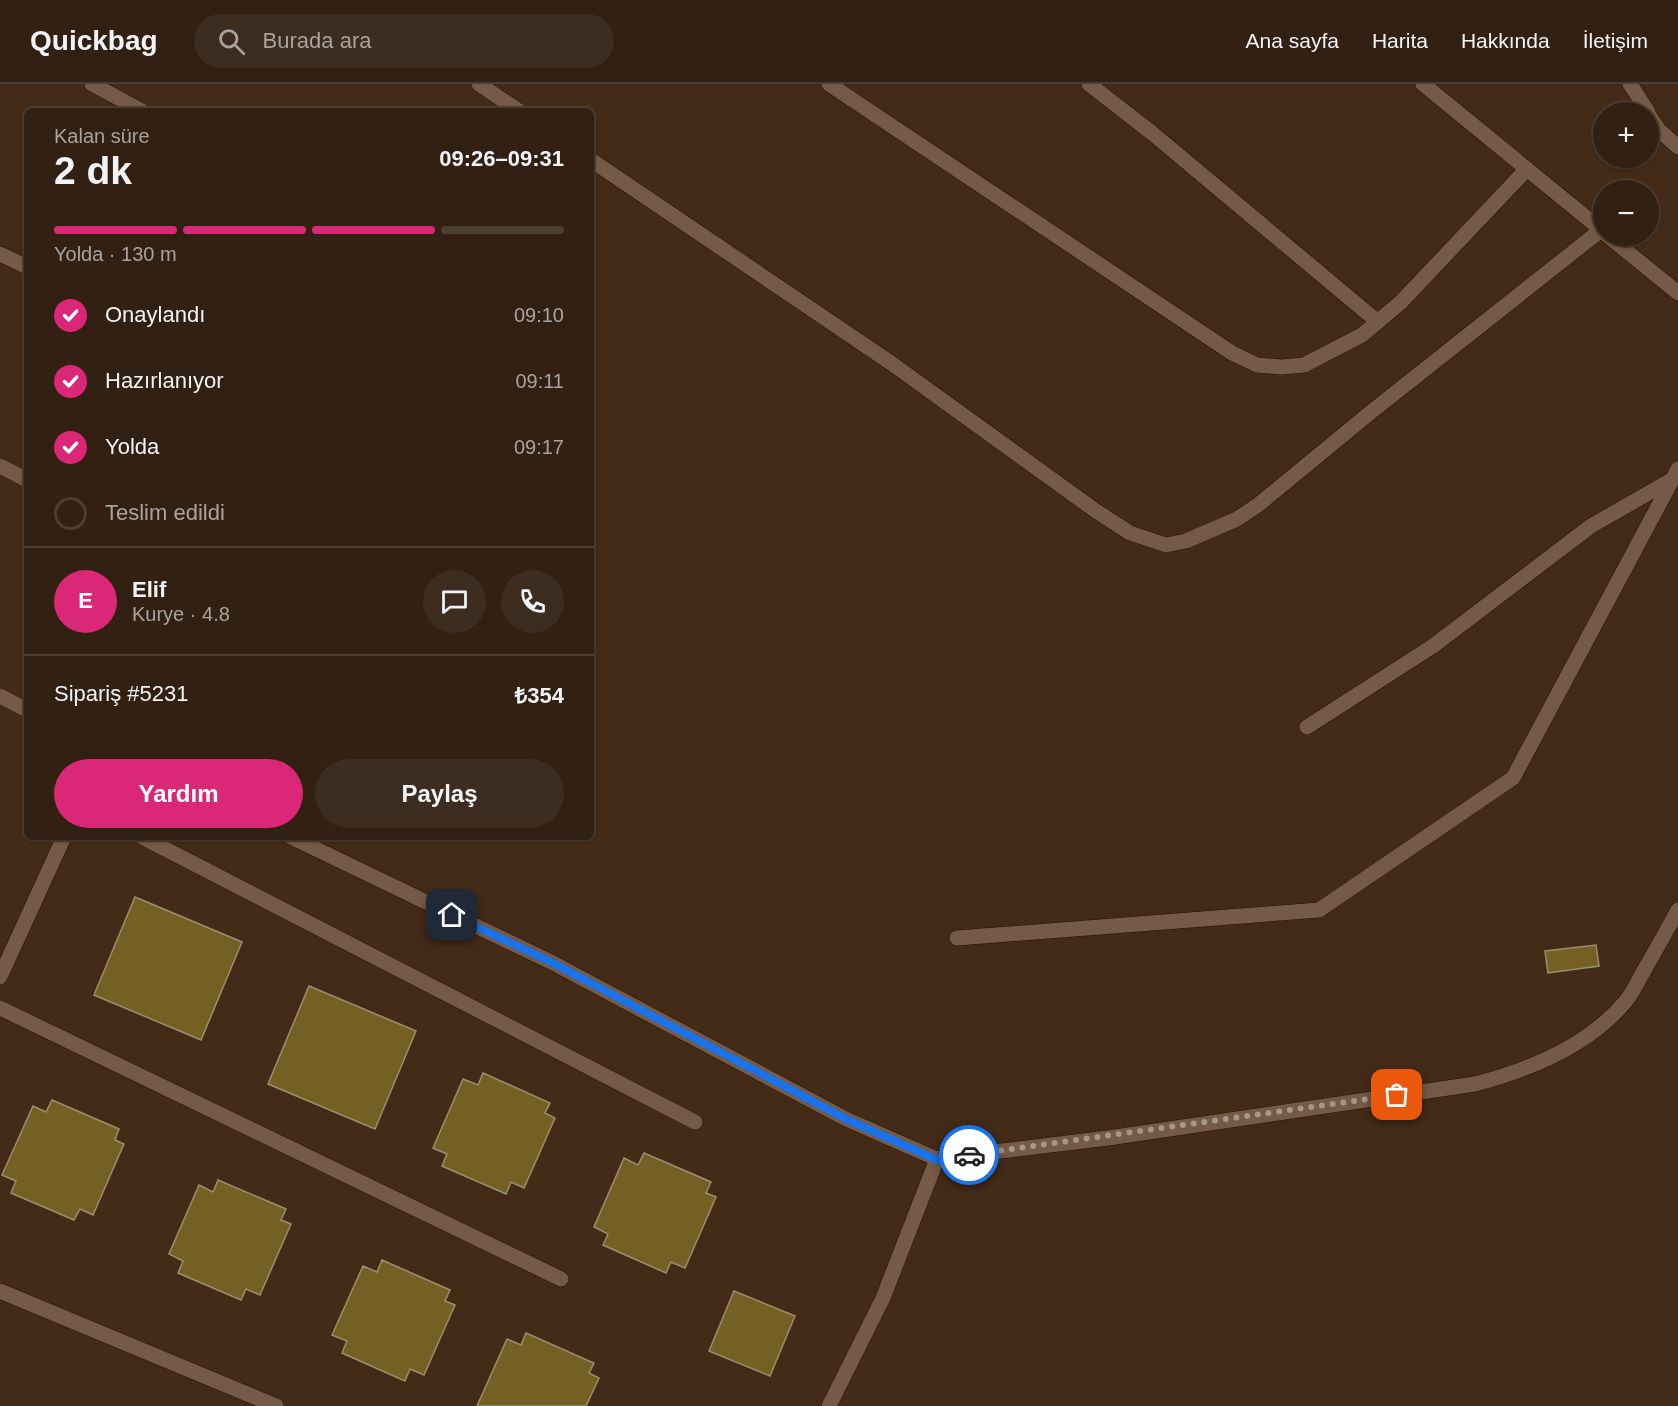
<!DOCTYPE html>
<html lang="tr">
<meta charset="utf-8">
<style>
:root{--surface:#322012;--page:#3d2d20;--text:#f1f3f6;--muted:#a8a39f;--line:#4d3e32;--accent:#db2777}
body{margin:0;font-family:Arial,sans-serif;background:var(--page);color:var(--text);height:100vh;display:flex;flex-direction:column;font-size:22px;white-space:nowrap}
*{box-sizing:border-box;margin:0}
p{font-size:20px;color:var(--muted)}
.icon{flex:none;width:33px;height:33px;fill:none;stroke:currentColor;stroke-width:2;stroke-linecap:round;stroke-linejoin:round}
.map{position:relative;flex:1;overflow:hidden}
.details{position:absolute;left:24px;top:24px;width:570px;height:732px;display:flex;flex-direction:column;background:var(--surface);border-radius:9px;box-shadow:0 2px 4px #0004,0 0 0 2px var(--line)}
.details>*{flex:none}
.buttons{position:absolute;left:1593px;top:18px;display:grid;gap:12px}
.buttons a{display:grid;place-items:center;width:66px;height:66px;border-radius:50%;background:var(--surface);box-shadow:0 2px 4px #0004,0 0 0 2px var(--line);font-size:30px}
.pin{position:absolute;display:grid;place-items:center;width:51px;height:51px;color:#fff;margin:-26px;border-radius:12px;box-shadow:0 3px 9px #0006}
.courier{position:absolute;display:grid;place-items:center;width:60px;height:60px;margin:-30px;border:4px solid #1a73e8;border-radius:50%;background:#fff;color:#222;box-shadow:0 2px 8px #0007}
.overview em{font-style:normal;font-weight:600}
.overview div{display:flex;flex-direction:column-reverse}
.overview{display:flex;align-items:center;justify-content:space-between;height:102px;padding:0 30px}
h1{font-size:39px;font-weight:600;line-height:45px}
.bar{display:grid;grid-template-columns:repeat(4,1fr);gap:9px 6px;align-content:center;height:72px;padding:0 30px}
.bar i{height:8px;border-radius:4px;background:var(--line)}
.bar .active{background:var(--accent)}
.bar p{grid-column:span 4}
.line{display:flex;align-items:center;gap:15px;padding:0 30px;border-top:2px solid var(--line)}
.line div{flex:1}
.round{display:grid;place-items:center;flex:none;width:63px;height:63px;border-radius:32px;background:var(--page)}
ol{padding:0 30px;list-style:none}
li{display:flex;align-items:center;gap:18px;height:66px}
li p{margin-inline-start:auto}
li .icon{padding:6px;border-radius:50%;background:var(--accent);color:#fff;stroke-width:4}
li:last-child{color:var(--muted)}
li i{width:33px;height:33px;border:3px solid var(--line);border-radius:50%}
.action{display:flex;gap:12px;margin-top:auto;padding:12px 30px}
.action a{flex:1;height:69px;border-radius:36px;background:var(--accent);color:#fff;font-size:24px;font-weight:600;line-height:69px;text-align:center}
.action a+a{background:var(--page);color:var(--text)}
header{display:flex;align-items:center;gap:36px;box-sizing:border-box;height:84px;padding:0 30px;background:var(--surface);border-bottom:2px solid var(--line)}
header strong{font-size:28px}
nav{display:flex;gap:33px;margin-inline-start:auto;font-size:21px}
.search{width:420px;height:54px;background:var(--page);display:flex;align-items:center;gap:15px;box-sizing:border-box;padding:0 21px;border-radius:33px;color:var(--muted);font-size:22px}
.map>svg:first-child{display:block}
.building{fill:#746022;stroke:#9a8f70;stroke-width:1.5}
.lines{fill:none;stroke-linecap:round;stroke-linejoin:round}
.minor-casing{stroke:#281202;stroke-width:16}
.minor{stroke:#755a47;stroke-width:15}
.done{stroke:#a89688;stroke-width:6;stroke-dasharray:0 10.8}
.route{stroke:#1a73e8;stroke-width:8}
</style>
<header>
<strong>Quickbag</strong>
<div class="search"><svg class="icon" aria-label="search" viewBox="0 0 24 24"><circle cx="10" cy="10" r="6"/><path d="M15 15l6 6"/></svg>Burada ara</div>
<nav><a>Ana sayfa</a><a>Harita</a><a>Hakkında</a><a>İletişim</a></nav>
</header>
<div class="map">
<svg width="1678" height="1322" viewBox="0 0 1678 1322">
<rect width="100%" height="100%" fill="#432b18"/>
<!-- building -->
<g class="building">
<path d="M135,813L242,858L201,956L94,911Z"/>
<path d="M1596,861L1599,882L1548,889L1545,867Z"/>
<path d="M309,902L416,947L375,1045L268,1000Z"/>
<path d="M483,989L550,1019L545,1029L555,1034L524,1104L511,1098L506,1110L442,1082L447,1070L433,1064L463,995L478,1001Z"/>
<path d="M52,1016L119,1045L115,1056L124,1060L93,1131L80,1125L74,1136L11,1109L16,1097L2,1091L33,1022L46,1028Z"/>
<path d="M644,1069L711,1098L706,1109L716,1113L685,1184L671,1178L666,1189L603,1161L608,1150L594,1143L624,1074L638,1081Z"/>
<path d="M218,1096L286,1125L281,1136L291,1140L260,1211L246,1205L241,1216L178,1189L183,1177L169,1170L199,1101L213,1108Z"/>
<path d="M382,1176L450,1206L445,1217L455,1221L424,1291L410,1285L405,1297L342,1269L347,1257L332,1251L363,1182L377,1188Z"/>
<path d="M734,1207L795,1232L770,1292L709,1267Z"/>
<path d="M526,1249L594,1279L589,1289L599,1294L586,1322H477L507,1255L521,1261Z"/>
</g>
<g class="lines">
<defs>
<g id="minor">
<path d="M92,0L142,27"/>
<path d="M479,0L519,27"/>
<path d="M829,0L1232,269L1257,281L1282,283L1304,281L1362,251L1401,218L1527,85"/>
<path d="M1089,0L1152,49L1378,238"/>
<path d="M1423,0L1604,148"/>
<path d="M1630,0L1648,28"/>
<path d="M1648,30L1658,45L1678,63"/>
<path d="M591,76L891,279L1096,427L1130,449L1166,461L1186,457L1237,435L1258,421L1371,328L1601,146"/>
<path d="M1608,152L1678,209"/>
<path d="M0,170L27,183"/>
<path d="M0,382L27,396"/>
<path d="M0,612L27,626"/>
<path d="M1307,643L1433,562L1591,442L1673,395"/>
<path d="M142,753L695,1038"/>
<path d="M291,753L553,879L846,1035L937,1075L1108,1054L1475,1000C1529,986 1588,962 1625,918C1632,910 1637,899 1642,890C1654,869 1666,848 1678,826"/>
<path d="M957,854L1319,826L1513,694L1678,385"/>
<path d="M0,893L64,753"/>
<path d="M0,924L561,1195"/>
<path d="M0,1207L276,1322"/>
<path d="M829,1322L883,1214L937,1075"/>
</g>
</defs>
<!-- minor casing -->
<use href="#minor" class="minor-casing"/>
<!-- minor -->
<use href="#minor" class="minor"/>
</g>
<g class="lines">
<!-- done -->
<path class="done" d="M969,1071L1397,1011"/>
<!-- route -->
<path class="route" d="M452,831L553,879L846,1035L937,1076L969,1071"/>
</g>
</svg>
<div class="buttons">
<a>+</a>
<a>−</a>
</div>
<div class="pin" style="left:1397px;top:1011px;background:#ea580c"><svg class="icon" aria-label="bag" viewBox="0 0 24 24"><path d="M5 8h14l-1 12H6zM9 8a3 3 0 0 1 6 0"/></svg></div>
<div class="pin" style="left:452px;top:831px;background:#1f2937"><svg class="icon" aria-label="home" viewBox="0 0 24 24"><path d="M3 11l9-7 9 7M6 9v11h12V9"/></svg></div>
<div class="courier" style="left:969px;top:1071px"><svg class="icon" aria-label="car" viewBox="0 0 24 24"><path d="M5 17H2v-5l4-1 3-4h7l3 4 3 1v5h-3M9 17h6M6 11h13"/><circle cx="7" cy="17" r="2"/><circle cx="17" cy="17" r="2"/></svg></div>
<section class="details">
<div class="overview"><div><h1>2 dk</h1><p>Kalan süre</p></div><em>09:26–09:31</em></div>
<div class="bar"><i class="active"></i><i class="active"></i><i class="active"></i><i></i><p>Yolda · 130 m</p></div>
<ol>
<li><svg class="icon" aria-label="check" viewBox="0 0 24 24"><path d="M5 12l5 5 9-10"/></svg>Onaylandı<p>09:10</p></li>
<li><svg class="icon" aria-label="check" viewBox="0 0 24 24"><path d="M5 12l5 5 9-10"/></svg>Hazırlanıyor<p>09:11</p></li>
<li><svg class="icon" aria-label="check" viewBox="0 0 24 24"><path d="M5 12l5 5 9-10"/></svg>Yolda<p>09:17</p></li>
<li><i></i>Teslim edildi</li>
</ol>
<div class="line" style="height:108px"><b class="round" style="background:var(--accent);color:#fff">E</b><div><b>Elif</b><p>Kurye · 4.8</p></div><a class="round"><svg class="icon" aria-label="chat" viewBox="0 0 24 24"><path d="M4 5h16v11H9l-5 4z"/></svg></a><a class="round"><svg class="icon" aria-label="phone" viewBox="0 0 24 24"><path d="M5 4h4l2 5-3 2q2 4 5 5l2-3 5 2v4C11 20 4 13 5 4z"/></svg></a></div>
<div class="line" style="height:78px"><div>Sipariş #5231</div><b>₺354</b></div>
<div class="action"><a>Yardım</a><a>Paylaş</a></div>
</section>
</div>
